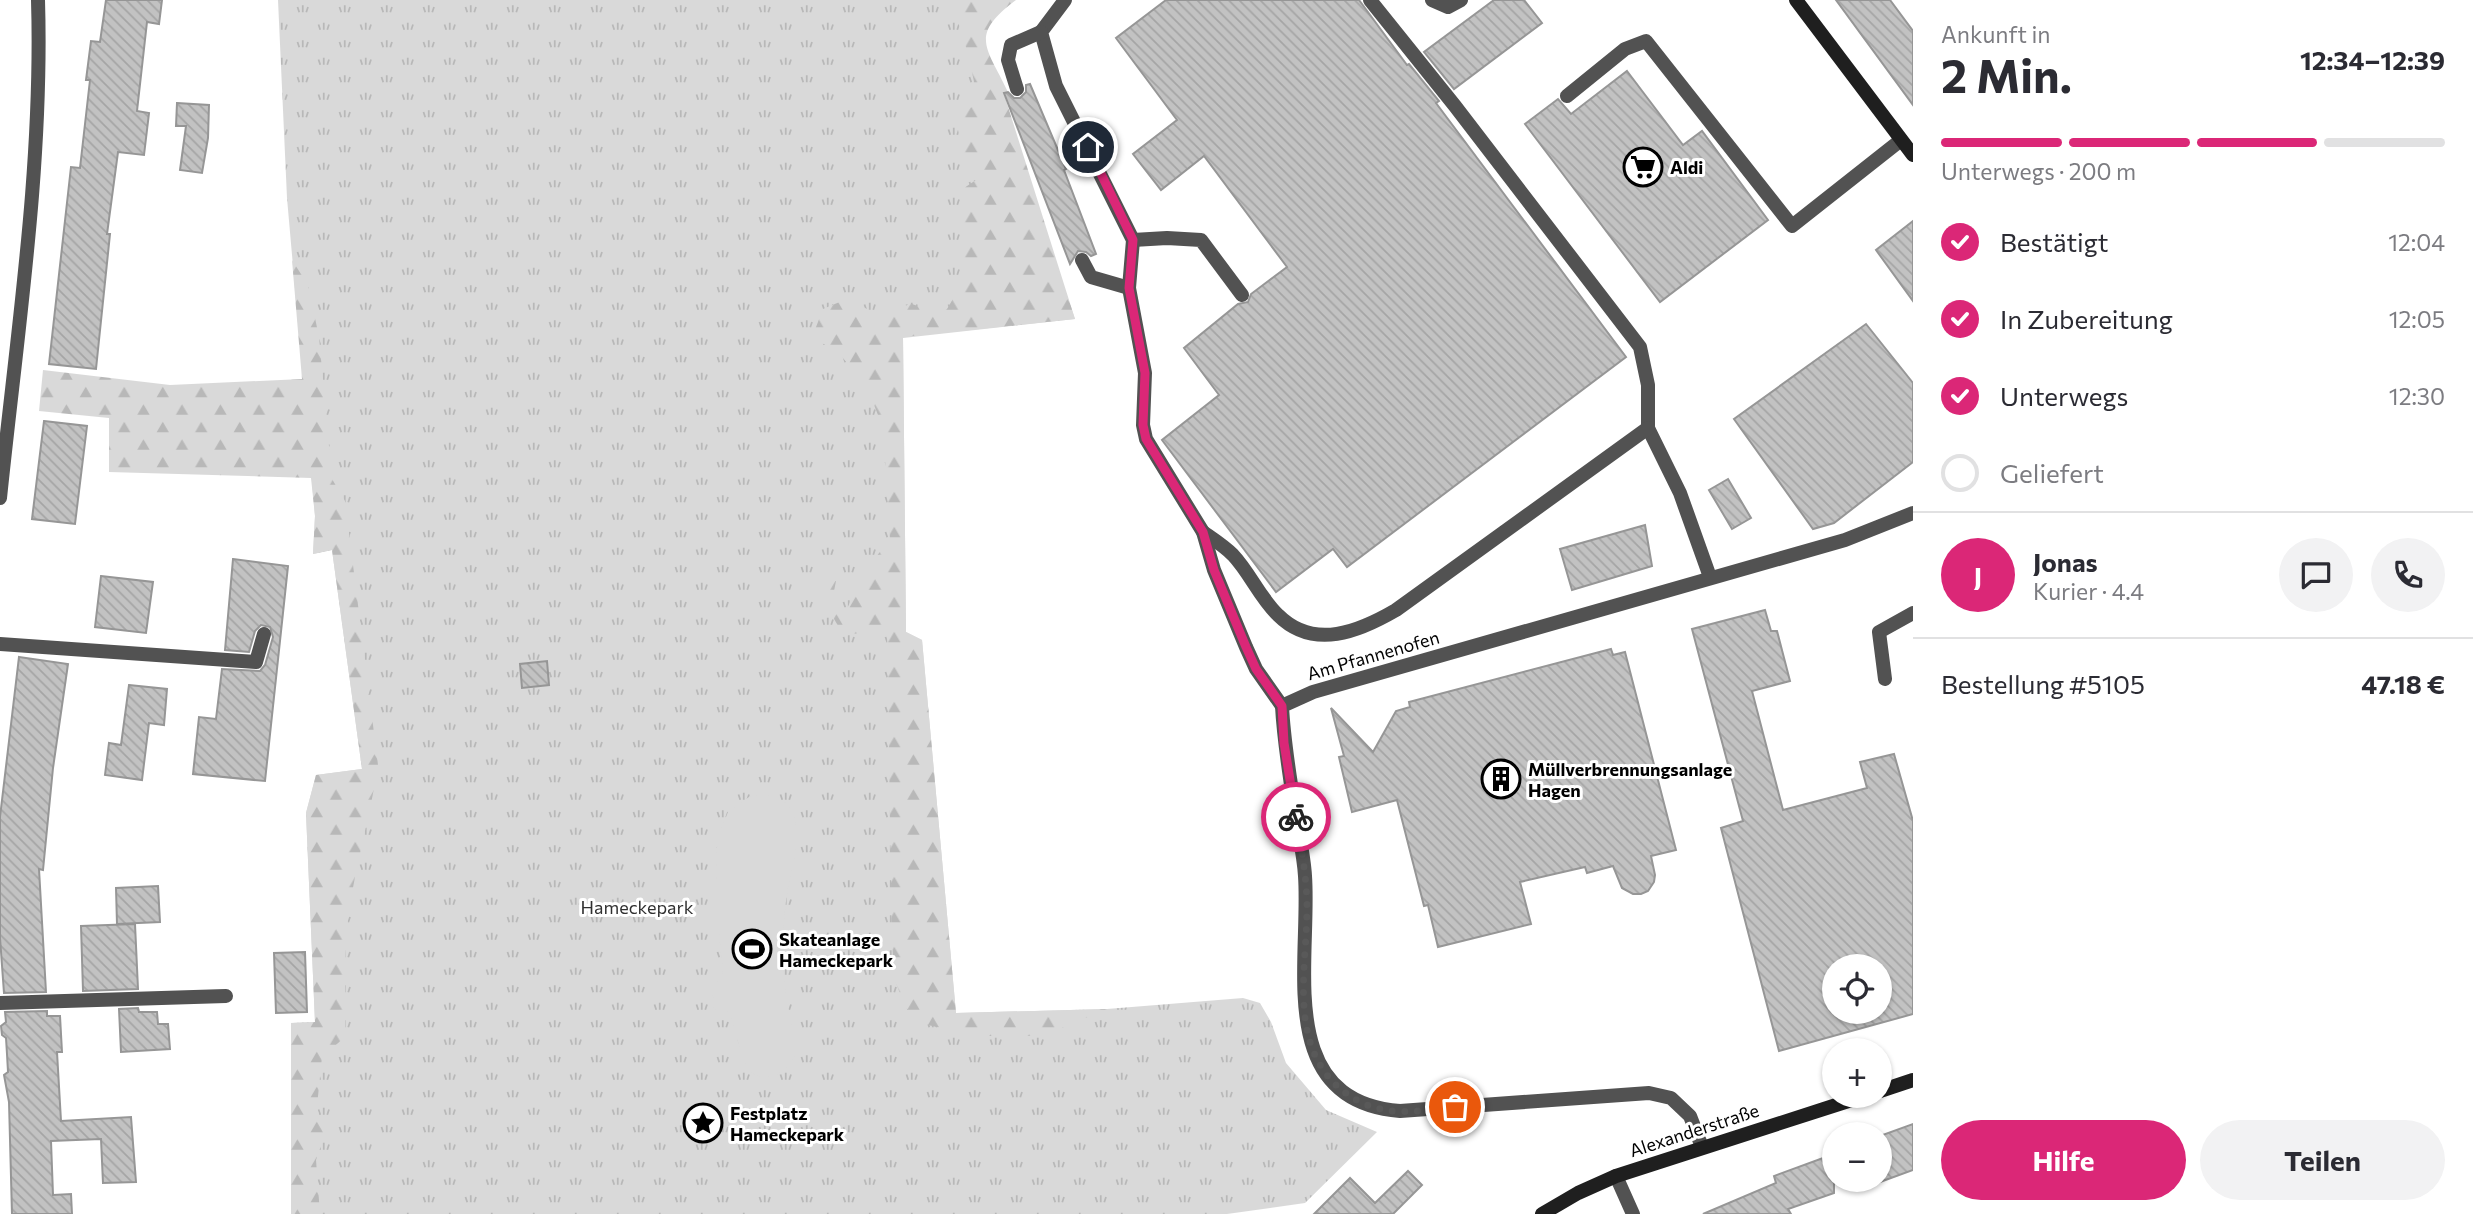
<!DOCTYPE html>
<html lang="de">
<meta charset="utf-8">
<style>
:root{--surface:#fff;--page:#f2f2f3;--text:#2b2b33;--muted:#7c7c81;--line:#e1e1e2;--accent:#db2777}
body{margin:0;font-family:Commissioner,sans-serif;background:var(--page);color:var(--text);height:100vh;display:flex;flex-direction:column;font-size:26px;white-space:nowrap}
*{box-sizing:border-box;margin:0}
p{font-size:23px;color:var(--muted)}
.icon{flex:none;width:38px;height:38px;fill:none;stroke:currentColor;stroke-width:2;stroke-linecap:round;stroke-linejoin:round}
.map{position:relative;flex:1;overflow:hidden}
.details{display:flex;flex-direction:column;background:var(--surface);width:560px}
.details>*{flex:none}
.tools{position:absolute;left:1822px;top:954px;display:grid;gap:14px}
.tools a{display:grid;place-items:center;width:70px;height:70px;border-radius:50%;background:var(--surface);box-shadow:0 2px 5px #0004;font-size:35px}
.pin{position:absolute;display:grid;place-items:center;width:60px;height:60px;color:#fff;margin:-30px;border:4px solid #fff;border-radius:50%;box-shadow:0 2px 7px #0007}
.courier{position:absolute;display:grid;place-items:center;width:70px;height:70px;margin:-35px;border:5px solid #db2777;border-radius:50%;background:#fff;color:#222;box-shadow:0 2px 9px #0007}
.overview em{font-style:normal;font-weight:700}
.overview div{display:flex;flex-direction:column-reverse}
.overview{display:flex;align-items:center;justify-content:space-between;height:119px;padding:0 28px}
h1{font-size:46px;font-weight:700;line-height:52px}
.bar{display:grid;grid-template-columns:repeat(4,1fr);gap:10px 7px;align-content:center;height:84px;padding:0 28px}
.bar i{height:9px;border-radius:5px;background:var(--line)}
.bar .on{background:var(--accent)}
.bar p{grid-column:span 4}
.line{display:flex;align-items:center;gap:18px;padding:0 28px;border-top:2px solid var(--line)}
.line div{flex:1}
.round{display:grid;place-items:center;flex:none;width:74px;height:74px;border-radius:37px;background:var(--page)}
ol{padding:0 28px;list-style:none}
li{display:flex;align-items:center;gap:21px;height:77px}
li p{margin-inline-start:auto}
li .icon{padding:7px;border-radius:50%;background:var(--accent);color:#fff;stroke-width:4}
li:last-child{color:var(--muted)}
li i{width:38px;height:38px;border:4px solid var(--line);border-radius:50%}
.primary-button{display:flex;gap:14px;margin-top:auto;padding:14px 28px}
.primary-button a{flex:1;height:80px;border-radius:42px;background:var(--accent);color:#fff;font-size:28px;font-weight:700;line-height:80px;text-align:center}
.primary-button a+a{background:var(--page);color:var(--text)}
main{display:flex;flex:1;min-height:0}
.map>svg:first-child{display:block}
.grass{fill:url(#grass-tufts)}
.forest{fill:url(#forest-firs)}
.pitch{fill:#d9d9d9}
.building{fill:url(#building-back-hatch);stroke:#969696;stroke-width:2;fill-rule:evenodd}
.lines{fill:none;stroke-linecap:round;stroke-linejoin:round}
.lane{stroke:#525252;stroke-width:14}
.street{stroke:#525252;stroke-width:14}
.secondary{stroke:#1f1f1f;stroke-width:14}
.done{stroke:#595959;stroke-width:7;stroke-dasharray:0 12.6}
.route{stroke:#db2777;stroke-width:9}
.labels{text-anchor:middle;dominant-baseline:central;stroke-width:6;stroke-linejoin:round;paint-order:stroke}
.poi-label{font-size:18px;font-weight:bold;fill:#000;stroke:#fff;text-anchor:start}
.street-label{font-size:18px;fill:#000;stroke:#fff}
.park-label{font-size:18px;fill:#303030;stroke:#fff}
</style>
<main>
<div class="map">
<svg width="1913" height="1214" viewBox="0 0 1913 1214">
<defs>
<pattern id="grass-tufts" width="24" height="20" patternUnits="userSpaceOnUse" patternTransform="scale(1.75)"><rect width="24" height="20" fill="#d9d9d9"/><path d="M3 7l-1-3M5 7V3M7 7l1-3M15 17l-1-3M17 17v-4M19 17l1-3" fill="none" stroke="#b8b8b8"/></pattern>
<pattern id="forest-firs" width="22" height="20" patternUnits="userSpaceOnUse" patternTransform="scale(1.75)"><rect width="22" height="20" fill="#d9d9d9"/><path d="M5 1l3.5 6h-7zM16 11l3.5 6h-7z" fill="#b8b8b8"/></pattern>
<pattern id="building-back-hatch" width="6" height="6" patternUnits="userSpaceOnUse" patternTransform="scale(1.75)"><rect width="6" height="6" fill="#c2c2c2"/><path d="M-1 5l2 2M0 0l6 6M5-1l2 2" fill="none" stroke="#a5a5a5"/></pattern>
</defs>
<rect width="100%" height="100%" fill="#fff"/>
<!-- grass -->
<path class="grass" d="M278,0H966L1075,319L903,338L906,632L922,640L956,1013L1107,1009L1243,998L1260,1003L1271,1022L1286,1063L1326,1110L1377,1132L1305,1203L1227,1214H291V1023L315,1022L306,813L316,775L362,769L332,550L313,554L315,516L287,198Z"/>
<!-- forest -->
<g class="forest">
<path d="M950,0H1016C968,36 987,47 1008,92L1004,94L1075,319L903,337L906,632L922,640L956,1013L1107,1009L1042,1036H976L928,1025L906,1008L895,981L892,944L887,627L844,636L813,583L836,581L832,601L847,609L860,579L890,538L883,428L866,384L833,347L811,340L823,309L849,298C864,308 878,318 896,310C902,308 905,305 912,304L936,313L942,312L947,309L957,292L963,274L961,190L979,178L964,158L957,125L978,98L964,39Z"/>
<path d="M292,260L308,285L319,337L332,479L345,501L378,765C369,825 349,884 346,945C344,976 346,1006 345,1037L322,1057L317,1106L324,1137L316,1160L320,1214H291V1023L315,1022L306,813L316,775L362,769L332,550L313,554L315,516L311,478L109,472V418L39,411L43,370L170,385L302,379Z"/>
</g>
<!-- pitch -->
<path class="pitch" d="M758,795C772,794 788,799 793,814C802,837 793,864 788,888C782,923 781,965 787,1001C790,1018 795,1035 796,1053C791,1064 785,1072 773,1076C734,1086 742,1025 726,1010L714,1009L712,985L720,980L723,972L719,934L712,925L710,894L716,883L717,847L720,832L728,812L749,797Z"/>
<!-- building -->
<g class="building">
<path d="M106,0H162L159,24L147,22L137,111L149,113L144,155L118,152L107,234H110L96,369L49,364L71,167L80,168L90,80H86L91,41L100,42Z"/>
<path d="M1166,0H1359L1407,65L1409,64L1439,101L1436,103L1626,357L1347,567L1333,549L1276,592L1162,440L1219,395L1184,348L1238,304L1248,302L1251,294L1287,267L1204,156L1161,190L1133,154L1177,120L1116,38Z"/>
<path d="M1494,0H1524L1542,23L1454,89L1424,52Z"/>
<path d="M1836,0H1890L1913,31V105Z"/>
<path d="M1627,71L1683,145L1702,131L1768,220L1660,302L1525,124L1558,99L1571,114Z"/>
<path d="M1030,84L1066,169L1064,170L1096,254L1091,256L1086,252L1078,251L1070,264L1004,93L1008,92L1014,98H1020L1026,92V85Z"/>
<path d="M177,103L209,105L208,138L202,173L180,170L186,126H176Z"/>
<path d="M1913,221V301L1876,250Z"/>
<path d="M1866,324L1913,383V462L1834,523L1813,529L1734,419Z"/>
<path d="M44,421L87,426L75,524L32,519Z"/>
<path d="M1728,479L1751,518L1732,529L1709,490Z"/>
<path d="M1645,525L1652,566L1572,590L1560,549Z"/>
<path d="M233,559L288,566L265,781L193,774L199,717L216,719L222,669L260,671L265,665L273,637L270,627L261,625L255,631L249,652L225,650Z"/>
<path d="M101,576L153,582L146,633L95,627Z"/>
<path d="M1765,610L1771,631H1777L1790,681L1752,691L1783,810L1867,788L1860,762L1894,754L1913,821V1014L1779,1051L1721,828L1743,821L1692,629ZM1834,966H1880V1012H1834Z"/>
<path d="M1611,649L1613,655L1625,652L1676,850L1651,856L1655,875L1654,882L1648,891L1641,894H1633L1622,888L1613,866L1587,873L1585,867L1520,882L1531,924L1438,947L1428,905L1424,906L1397,800L1352,812L1339,757L1344,756L1331,708L1373,752L1396,711L1410,707L1409,702Z"/>
<path d="M19,657L68,664L53,768L43,870L39,869L46,992L4,993L0,938V817Z"/>
<path d="M547,661L549,685L522,688L520,664Z"/>
<path d="M129,685L167,689L164,725L149,723L142,780L105,775L109,743L121,745Z"/>
<path d="M158,886L160,922L117,924L116,888Z"/>
<path d="M135,924L138,989L83,991L81,926Z"/>
<path d="M305,952L307,1012L276,1013L274,953Z"/>
<path d="M138,1008L139,1012H157L158,1024H168L170,1049L121,1052L119,1009Z"/>
<path d="M47,1011V1016H60L62,1052H57L61,1121L131,1117L136,1182L103,1183L101,1139L51,1141L53,1195L71,1194L72,1214H12L9,1102L4,1075L8,1072L7,1054L6,1038L2,1035L1,1026L6,1022L5,1012Z"/>
<path d="M1913,1124V1170L1880,1182V1136Z"/>
<path d="M1834,1154V1193L1788,1209L1791,1214H1703L1776,1183L1774,1176Z"/>
<path d="M1408,1171L1422,1185L1393,1214H1314L1350,1178L1375,1203Z"/>
</g>
<g class="lines">
<!-- lane -->
<g class="lane">
<path d="M1065,0L1041,32L1056,86L1133,240L1129,288L1145,373L1143,425L1146,439L1203,532L1214,570L1246,647L1256,669L1282,706"/>
<path d="M1370,0L1455,106L1640,347L1648,385V428L1680,493L1710,577"/>
<path d="M1432,0L1448,7L1461,0"/>
<path d="M1017,89L1008,60L1011,45L1041,32"/>
<path d="M1567,96L1625,49L1646,41L1792,226L1901,140"/>
<path d="M1133,240L1167,238L1201,240L1242,295"/>
<path d="M1082,260L1091,277L1129,288"/>
<path d="M1203,532C1213,539 1224,546 1233,555C1250,573 1260,598 1278,615C1314,651 1360,631 1396,610L1648,428"/>
<path d="M1885,679L1879,632L1913,613"/>
<path d="M0,1003L226,996"/>
<path d="M1616,1176L1633,1214"/>
</g>
<!-- street -->
<g class="street">
<path d="M0,498C17,333 43,166 38,0"/>
<path d="M0,644L256,662L264,634"/>
<path d="M1702,1147L1690,1116L1671,1098L1649,1093L1400,1111C1273,1101 1311,961 1305,876C1304,858 1300,840 1297,823C1291,784 1284,746 1282,706L1313,692L1845,540L1913,513"/>
</g>
<!-- secondary -->
<g class="secondary">
<path d="M1796,0L1913,155"/>
<path d="M1880,1091L1913,1080"/>
<path d="M1542,1214L1578,1193L1616,1176L1864,1096"/>
</g>
</g>
<g class="lines">
<!-- done -->
<path class="done" d="M1296,817C1301,847 1307,877 1307,908C1307,965 1289,1037 1334,1083C1348,1097 1366,1107 1386,1110C1408,1114 1433,1109 1455,1107"/>
<!-- route -->
<path class="route" d="M1088,147L1133,240L1129,288L1145,373L1143,425L1146,439L1203,532L1214,570L1246,647L1256,669L1282,706L1284,743L1296,817"/>
</g>
<!-- icons -->
<defs>
<symbol id="supermarket-ring" viewBox="-11 -11 22 22"><circle r="9.5" fill="#fff" stroke="#000" stroke-width="1.5"/><path d="M-6-5.5h2.5l.6 2H6L4.5 2H-2.5L-4.4-4H-6ZM-1.5 3.2a1.3 1.3 0 1 0 .1 0ZM3 3.2a1.3 1.3 0 1 0 .1 0Z" fill="#000"/></symbol>
<symbol id="building-ring" viewBox="-11 -11 22 22"><circle r="9.5" fill="#fff" stroke="#000" stroke-width="1.5"/><path d="M-4-6H4V6H1V3H-1V6H-4ZM-2.5-4.3h1.7v1.8h-1.7ZM.8-4.3h1.7v1.8H.8ZM-2.5-1h1.7V.8h-1.7ZM.8-1h1.7V.8H.8Z" fill="#000"/></symbol>
<symbol id="stadium-ring" viewBox="-11 -11 22 22"><circle r="9.5" fill="#fff" stroke="#000" stroke-width="1.5"/><path d="M0-5a6.5 5 0 1 0 0 10a6.5 5 0 1 0 0-10ZM-3.5-1.8h7v3.6h-7Z" fill="#000"/></symbol>
<symbol id="sight-ring" viewBox="-11 -11 22 22"><circle r="9.5" fill="#fff" stroke="#000" stroke-width="1.5"/><path d="M0-6L1.8-2.2L6-1.7L2.9 1.2L3.7 5.4L0 3.3L-3.7 5.4L-2.9 1.2L-6-1.7L-1.8-2.2Z" fill="#000"/></symbol>
</defs>
<g fill-rule="evenodd">
<use href="#supermarket-ring" x="1621" y="145" width="44" height="44"/>
<use href="#building-ring" x="1479" y="757" width="44" height="44"/>
<use href="#stadium-ring" x="730" y="927" width="44" height="44"/>
<use href="#sight-ring" x="681" y="1101" width="44" height="44"/>
</g>
<g class="labels">
<!-- poi labels -->
<g class="poi-label">
<text x="1670" y="167">Aldi</text>
<text x="1528" y="769">Müllverbrennungsanlage<tspan x="1528" dy="21">Hagen</tspan></text>
<text x="779" y="939">Skateanlage<tspan x="779" dy="21">Hameckepark</tspan></text>
<text x="730" y="1113">Festplatz<tspan x="730" dy="21">Hameckepark</tspan></text>
</g>
<!-- street labels -->
<g class="street-label">
<text transform="translate(1373 655) rotate(-16)">Am Pfannenofen</text>
<text transform="translate(1694 1130) rotate(-18)">Alexanderstraße</text>
</g>
<!-- park labels -->
<g class="park-label">
<text x="637" y="907">Hameckepark</text>
</g>
</g>
</svg>
<div class="tools">
<a><svg class="icon" aria-label="locate" viewBox="0 0 24 24"><circle cx="12" cy="12" r="6"/><path d="M12 2v4M12 18v4M2 12h4M18 12h4"/></svg></a>
<a>+</a>
<a>−</a>
</div>
<div class="pin" style="left:1455px;top:1107px;background:#ea580c"><svg class="icon" aria-label="bag" viewBox="0 0 24 24"><path d="M5 8h14l-1 12H6zM9 8a3 3 0 0 1 6 0"/></svg></div>
<div class="pin" style="left:1088px;top:147px;background:#1f2937"><svg class="icon" aria-label="home" viewBox="0 0 24 24"><path d="M3 11l9-7 9 7M6 9v11h12V9"/></svg></div>
<div class="courier" style="left:1296px;top:817px"><svg class="icon" aria-label="bike" viewBox="0 0 24 24"><circle cx="6" cy="16" r="4"/><circle cx="18" cy="16" r="4"/><path d="M6 16l4-8h5l3 8M10 8l3 8H6M13 5h3"/></svg></div>
</div>
<section class="details">
<div class="overview"><div><h1>2 Min.</h1><p>Ankunft in</p></div><em>12:34–12:39</em></div>
<div class="bar"><i class="on"></i><i class="on"></i><i class="on"></i><i></i><p>Unterwegs · 200 m</p></div>
<ol>
<li><svg class="icon" aria-label="check" viewBox="0 0 24 24"><path d="M5 12l5 5 9-10"/></svg>Bestätigt<p>12:04</p></li>
<li><svg class="icon" aria-label="check" viewBox="0 0 24 24"><path d="M5 12l5 5 9-10"/></svg>In Zubereitung<p>12:05</p></li>
<li><svg class="icon" aria-label="check" viewBox="0 0 24 24"><path d="M5 12l5 5 9-10"/></svg>Unterwegs<p>12:30</p></li>
<li><i></i>Geliefert</li>
</ol>
<div class="line" style="height:126px"><b class="round" style="background:var(--accent);color:#fff">J</b><div><b>Jonas</b><p>Kurier · 4.4</p></div><a class="round"><svg class="icon" aria-label="chat" viewBox="0 0 24 24"><path d="M4 5h16v11H9l-5 4z"/></svg></a><a class="round"><svg class="icon" aria-label="phone" viewBox="0 0 24 24"><path d="M5 4h4l2 5-3 2q2 4 5 5l2-3 5 2v4C11 20 4 13 5 4z"/></svg></a></div>
<div class="line" style="height:91px"><div>Bestellung #5105</div><b>47.18 €</b></div>
<div class="primary-button"><a>Hilfe</a><a>Teilen</a></div>
</section>
</main>
